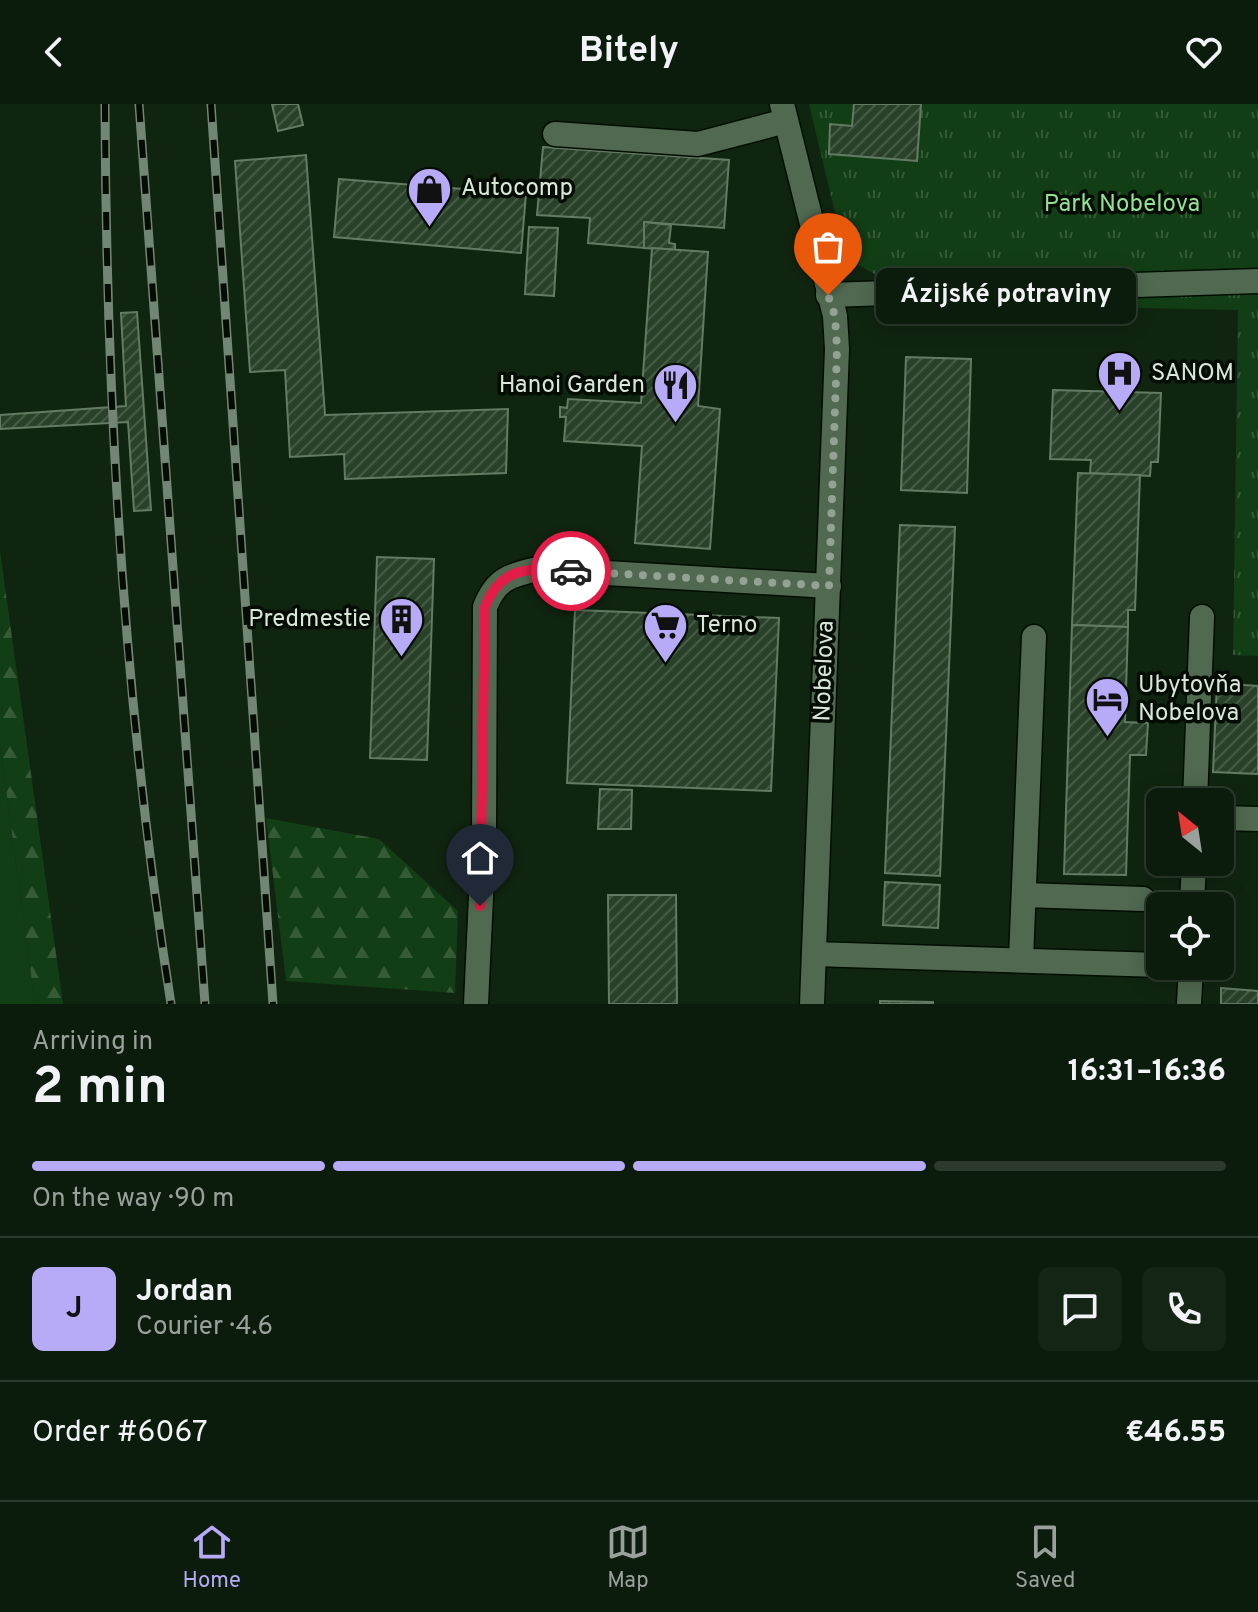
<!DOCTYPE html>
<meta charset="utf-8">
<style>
:root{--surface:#0c1c0c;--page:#152515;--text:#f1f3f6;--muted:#9aa19d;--line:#2c3a2d;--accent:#b7abf8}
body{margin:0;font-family:Overpass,sans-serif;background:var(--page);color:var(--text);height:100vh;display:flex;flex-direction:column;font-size:30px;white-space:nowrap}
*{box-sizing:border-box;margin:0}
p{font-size:26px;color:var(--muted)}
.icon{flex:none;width:44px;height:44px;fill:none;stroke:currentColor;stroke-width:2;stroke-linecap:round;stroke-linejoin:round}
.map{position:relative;height:900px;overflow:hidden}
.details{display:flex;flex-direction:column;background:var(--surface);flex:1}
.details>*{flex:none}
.needle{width:52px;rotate:330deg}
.controls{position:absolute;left:1146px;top:684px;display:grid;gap:16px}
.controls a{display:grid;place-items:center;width:88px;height:88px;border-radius:12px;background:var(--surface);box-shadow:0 4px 20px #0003,0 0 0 2px var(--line);font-size:40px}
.pin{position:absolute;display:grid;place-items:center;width:68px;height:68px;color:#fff;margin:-82px -34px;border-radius:50% 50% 50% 0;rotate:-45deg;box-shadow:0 0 8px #0007}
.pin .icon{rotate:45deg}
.courier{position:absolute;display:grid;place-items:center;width:80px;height:80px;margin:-40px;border:6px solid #e11d48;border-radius:50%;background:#fff;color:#222;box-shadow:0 2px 10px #0007}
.bubble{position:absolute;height:56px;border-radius:12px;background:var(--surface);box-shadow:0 4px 20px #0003,0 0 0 2px var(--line);font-size:26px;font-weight:700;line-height:56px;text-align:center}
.summary em{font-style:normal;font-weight:700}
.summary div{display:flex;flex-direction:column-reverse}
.summary{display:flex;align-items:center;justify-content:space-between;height:136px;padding:0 32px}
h1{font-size:52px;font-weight:700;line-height:60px}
.bar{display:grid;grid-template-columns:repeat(4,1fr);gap:12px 8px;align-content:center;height:96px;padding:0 32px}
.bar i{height:10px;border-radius:6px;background:var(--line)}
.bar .selected{background:var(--accent)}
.bar p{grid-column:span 4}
.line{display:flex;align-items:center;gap:20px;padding:0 32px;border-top:2px solid var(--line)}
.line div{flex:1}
.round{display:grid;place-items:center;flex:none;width:84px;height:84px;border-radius:12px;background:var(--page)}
header{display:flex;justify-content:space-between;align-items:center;height:104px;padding:0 32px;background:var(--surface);font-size:36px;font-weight:700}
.dock{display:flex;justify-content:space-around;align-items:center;height:112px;border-top:2px solid var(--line);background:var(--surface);font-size:22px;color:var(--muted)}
.dock a{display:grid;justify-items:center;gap:4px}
.dock .selected{color:var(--accent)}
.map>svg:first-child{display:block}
.green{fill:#123e15}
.forest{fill:url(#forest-firs)}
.park{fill:url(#park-tufts)}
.building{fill:url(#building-hatch);stroke:#637b62;stroke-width:2}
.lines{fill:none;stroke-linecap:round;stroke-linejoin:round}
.minor-casing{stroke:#000e00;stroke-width:27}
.minor{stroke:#516950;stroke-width:24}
.rail-casing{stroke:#738573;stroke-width:9}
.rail{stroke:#040c04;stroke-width:6;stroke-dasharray:18;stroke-linecap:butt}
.done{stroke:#93a393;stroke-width:8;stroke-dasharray:0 14.4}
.route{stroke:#e11d48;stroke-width:10}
.labels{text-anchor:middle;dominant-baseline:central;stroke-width:7;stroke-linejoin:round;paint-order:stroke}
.poi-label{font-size:24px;fill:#d9e7d9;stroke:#040c04;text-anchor:start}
.park-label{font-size:24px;fill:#93e294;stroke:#040c04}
.street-label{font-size:24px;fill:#d9e7d9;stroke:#040c04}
</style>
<header><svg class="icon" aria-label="back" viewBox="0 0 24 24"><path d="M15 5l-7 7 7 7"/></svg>Bitely<svg class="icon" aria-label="heart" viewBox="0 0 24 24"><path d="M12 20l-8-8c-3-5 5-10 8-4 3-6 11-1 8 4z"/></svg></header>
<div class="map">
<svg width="1258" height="900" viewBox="0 0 1258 900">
<defs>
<pattern id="forest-firs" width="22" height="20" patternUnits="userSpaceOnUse" patternTransform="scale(2)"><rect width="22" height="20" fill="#123e15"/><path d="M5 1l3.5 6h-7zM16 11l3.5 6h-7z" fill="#345a36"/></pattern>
<pattern id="park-tufts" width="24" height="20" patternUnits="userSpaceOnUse" patternTransform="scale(2)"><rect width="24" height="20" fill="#123e15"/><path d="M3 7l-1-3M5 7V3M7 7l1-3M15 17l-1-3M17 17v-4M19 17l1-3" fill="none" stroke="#345a36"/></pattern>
<pattern id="building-hatch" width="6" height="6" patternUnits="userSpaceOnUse" patternTransform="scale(2)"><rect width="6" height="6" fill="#294029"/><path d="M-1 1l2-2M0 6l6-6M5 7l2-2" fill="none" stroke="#475c47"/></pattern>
</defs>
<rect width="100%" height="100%" fill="#102510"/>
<!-- green -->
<path class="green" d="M0,641L35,900H0Z"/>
<!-- forest -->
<g class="forest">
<path d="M0,447L63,900H35L0,641Z"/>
<path d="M266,714L379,735L458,807L455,889L286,877Z"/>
</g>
<!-- park -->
<path class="park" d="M809,0H1258V552L1233,551L1238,206L1010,201L936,204L846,154Z"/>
<!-- building -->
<g class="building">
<path d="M272,0H298L303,21L278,27Z"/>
<path d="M854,0H921L917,57L829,50L830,20L852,22Z"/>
<path d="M543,43L729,56L724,124L644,118V144L588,139L590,114L537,111Z"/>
<path d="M306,51L325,311L508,305L506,369L345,375L344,350L290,353L285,266L250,268L235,57Z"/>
<path d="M339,75L526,90L521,149L334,133Z"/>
<path d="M644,118L671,121L669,139L675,140V146L644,144Z"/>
<path d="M529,123L558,124L554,192L525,190Z"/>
<path d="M652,144L708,148L698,302L720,305L710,445L635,439L642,342L564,337L566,313H560V303L567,304L568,295L641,299Z"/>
<path d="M137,208L151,406L134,407L128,318L0,325V311L126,302L121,209Z"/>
<path d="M906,253L971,255L967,389L901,386Z"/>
<path d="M1107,256L1134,257L1133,288H1106Z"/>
<path d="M1053,286L1161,289L1158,358H1151L1150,372L1090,369L1091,356L1050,355Z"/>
<path d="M1078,369L1140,371L1135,506H1128V523L1072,521Z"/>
<path d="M900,421L955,423L940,772L885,769Z"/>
<path d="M377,453L434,455L427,656L370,654Z"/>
<path d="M575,506L779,514L771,687L567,679Z"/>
<path d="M1072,521L1128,523L1125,618L1148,619L1146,651H1130L1126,771L1064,770Z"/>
<path d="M1217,579L1258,582V670L1213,668Z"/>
<path d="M600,685L632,686L631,725H598Z"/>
<path d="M885,778L940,781L938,824L883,821Z"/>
<path d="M608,791H676L677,900H609Z"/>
<path d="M1221,884L1258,887V900H1221Z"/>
<path d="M880,897L933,898V900H880Z"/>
</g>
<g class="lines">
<defs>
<g id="minor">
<path d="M782,0L835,212L837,245L812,900"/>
<path d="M555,30L698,40L786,17"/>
<path d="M828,191L1258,177"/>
<path d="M1195,698L1202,513"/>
<path d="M1220,714L1258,715"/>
<path d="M1024,791L1143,795"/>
<path d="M1192,802L1194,758"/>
<path d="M814,850L1160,861"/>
<path d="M1021,856L1034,533"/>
<path d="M476,900L484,728L485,503C496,475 510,471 538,465L829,482"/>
<path d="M1189,900L1191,862"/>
</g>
</defs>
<!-- minor casing -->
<use href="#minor" class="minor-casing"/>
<!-- minor -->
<use href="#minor" class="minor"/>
<defs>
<g id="rail">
<path d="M105,0C106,302 124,602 171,900"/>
<path d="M139,0L205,900"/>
<path d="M211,0L273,900"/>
</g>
</defs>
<!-- rail casing -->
<use href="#rail" class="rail-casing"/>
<!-- rail -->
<use href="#rail" class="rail"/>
</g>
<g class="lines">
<!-- done -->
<path class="done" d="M571,467L829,482L837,245L835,212L828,191"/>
<!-- route -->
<path class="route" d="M480,802L485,503C501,461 531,464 571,467"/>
</g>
<!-- icons -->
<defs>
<symbol id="shop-pin" viewBox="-11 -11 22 30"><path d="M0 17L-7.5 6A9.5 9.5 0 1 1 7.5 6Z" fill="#b7abf8" stroke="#040c04"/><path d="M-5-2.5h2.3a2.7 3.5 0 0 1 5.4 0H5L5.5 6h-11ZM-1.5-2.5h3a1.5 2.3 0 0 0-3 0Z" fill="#111"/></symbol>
<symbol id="hospital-pin" viewBox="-11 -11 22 30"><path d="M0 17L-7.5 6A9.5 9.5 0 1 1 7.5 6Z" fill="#b7abf8" stroke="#040c04"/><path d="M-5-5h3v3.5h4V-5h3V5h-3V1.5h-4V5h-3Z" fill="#111"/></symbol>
<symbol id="restaurant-pin" viewBox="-11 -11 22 30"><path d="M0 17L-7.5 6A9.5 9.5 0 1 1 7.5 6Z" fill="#b7abf8" stroke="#040c04"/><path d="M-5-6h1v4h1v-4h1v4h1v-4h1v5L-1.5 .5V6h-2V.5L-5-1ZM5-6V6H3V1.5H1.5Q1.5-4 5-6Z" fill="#111"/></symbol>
<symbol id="building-pin" viewBox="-11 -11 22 30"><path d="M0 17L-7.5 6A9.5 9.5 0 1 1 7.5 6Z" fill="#b7abf8" stroke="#040c04"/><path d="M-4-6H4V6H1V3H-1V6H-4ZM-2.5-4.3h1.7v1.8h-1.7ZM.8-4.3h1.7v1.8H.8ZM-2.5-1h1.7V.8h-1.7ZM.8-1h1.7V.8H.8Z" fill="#111"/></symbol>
<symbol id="supermarket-pin" viewBox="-11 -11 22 30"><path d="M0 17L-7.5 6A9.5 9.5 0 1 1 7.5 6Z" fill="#b7abf8" stroke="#040c04"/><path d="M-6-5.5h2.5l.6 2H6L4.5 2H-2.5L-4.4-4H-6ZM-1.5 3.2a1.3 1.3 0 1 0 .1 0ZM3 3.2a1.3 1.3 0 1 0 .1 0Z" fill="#111"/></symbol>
<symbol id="hotel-pin" viewBox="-11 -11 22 30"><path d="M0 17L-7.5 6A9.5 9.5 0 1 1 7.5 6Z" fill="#b7abf8" stroke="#040c04"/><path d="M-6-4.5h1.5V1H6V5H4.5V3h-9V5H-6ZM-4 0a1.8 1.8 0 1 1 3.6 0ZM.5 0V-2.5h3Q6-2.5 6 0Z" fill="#111"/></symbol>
</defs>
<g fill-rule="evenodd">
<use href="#shop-pin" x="404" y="60" width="51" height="69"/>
<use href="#hospital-pin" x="1094" y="244" width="51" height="69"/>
<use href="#restaurant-pin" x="650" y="256" width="51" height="69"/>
<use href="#building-pin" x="376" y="490" width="51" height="69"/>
<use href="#supermarket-pin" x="640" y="496" width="51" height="69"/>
<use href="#hotel-pin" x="1082" y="570" width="51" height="69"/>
</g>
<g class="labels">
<!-- poi labels -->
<g class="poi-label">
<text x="461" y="85">Autocomp</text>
<text x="1151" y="270">SANOM</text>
<text x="645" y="282" text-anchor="end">Hanoi Garden</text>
<text x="371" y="516" text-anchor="end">Predmestie</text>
<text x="696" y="522">Terno</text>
<text x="1138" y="582">Ubytovňa<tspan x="1138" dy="28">Nobelova</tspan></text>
</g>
<!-- park labels -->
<g class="park-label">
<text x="1122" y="101">Park Nobelova</text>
</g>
<!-- street labels -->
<g class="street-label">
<text transform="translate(825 567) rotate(-88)">Nobelova</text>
</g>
</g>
</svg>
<div class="controls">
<a><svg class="needle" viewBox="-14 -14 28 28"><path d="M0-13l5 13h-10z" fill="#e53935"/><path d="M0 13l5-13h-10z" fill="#9aa19d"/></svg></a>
<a><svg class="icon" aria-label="locate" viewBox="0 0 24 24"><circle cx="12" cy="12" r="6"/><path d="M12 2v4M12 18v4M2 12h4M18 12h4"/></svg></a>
</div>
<div class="pin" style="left:828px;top:191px;background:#ea580c"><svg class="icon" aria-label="bag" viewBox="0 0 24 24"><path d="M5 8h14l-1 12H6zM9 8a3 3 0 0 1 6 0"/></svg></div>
<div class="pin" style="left:480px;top:802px;background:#1f2937"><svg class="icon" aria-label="home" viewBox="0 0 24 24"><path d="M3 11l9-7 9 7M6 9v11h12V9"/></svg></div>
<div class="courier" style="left:571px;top:467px"><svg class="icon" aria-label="car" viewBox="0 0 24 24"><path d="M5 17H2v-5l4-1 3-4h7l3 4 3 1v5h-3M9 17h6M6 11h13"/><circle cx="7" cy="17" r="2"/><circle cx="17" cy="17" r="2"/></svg></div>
<div class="bubble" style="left:876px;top:164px;width:260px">Ázijské potraviny</div>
</div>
<section class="details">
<div class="summary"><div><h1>2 min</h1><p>Arriving in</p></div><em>16:31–16:36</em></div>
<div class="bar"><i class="selected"></i><i class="selected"></i><i class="selected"></i><i></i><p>On the way · 90 m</p></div>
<div class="line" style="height:144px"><b class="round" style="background:var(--accent);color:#111">J</b><div><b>Jordan</b><p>Courier · 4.6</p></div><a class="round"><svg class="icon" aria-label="chat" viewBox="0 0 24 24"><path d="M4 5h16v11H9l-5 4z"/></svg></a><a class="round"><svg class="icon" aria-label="phone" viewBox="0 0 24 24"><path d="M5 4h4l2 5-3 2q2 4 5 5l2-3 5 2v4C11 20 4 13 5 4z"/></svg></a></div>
<div class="line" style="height:104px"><div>Order #6067</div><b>€46.55</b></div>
</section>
<nav class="dock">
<a class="selected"><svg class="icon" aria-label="home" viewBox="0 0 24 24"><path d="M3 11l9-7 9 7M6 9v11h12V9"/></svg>Home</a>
<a><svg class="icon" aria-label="map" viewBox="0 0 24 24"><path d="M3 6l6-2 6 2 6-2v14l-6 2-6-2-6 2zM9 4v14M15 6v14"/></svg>Map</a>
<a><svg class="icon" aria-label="saved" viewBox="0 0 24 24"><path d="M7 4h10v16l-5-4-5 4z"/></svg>Saved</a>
</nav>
